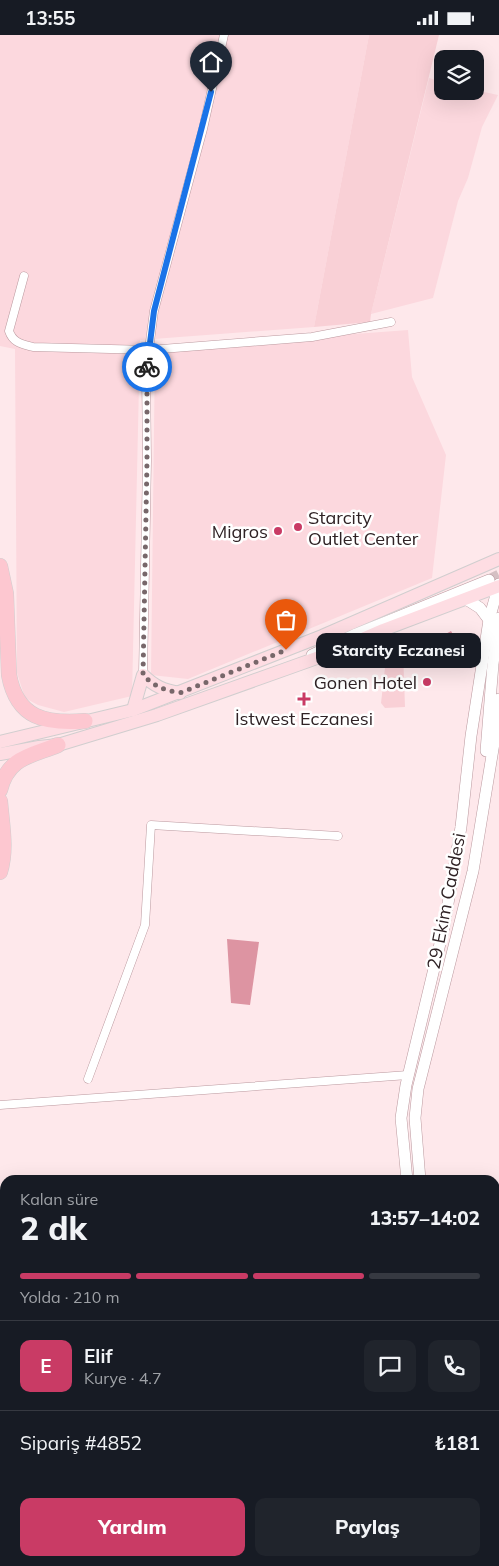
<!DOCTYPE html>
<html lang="tr">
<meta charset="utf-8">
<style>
:root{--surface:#171b24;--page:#20242c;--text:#f1f3f6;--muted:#9ea1a6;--line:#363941;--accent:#c93b65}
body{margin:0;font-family:Mulish,sans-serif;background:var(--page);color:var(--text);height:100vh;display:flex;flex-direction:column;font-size:19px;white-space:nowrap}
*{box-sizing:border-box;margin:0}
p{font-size:16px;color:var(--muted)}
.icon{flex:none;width:28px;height:28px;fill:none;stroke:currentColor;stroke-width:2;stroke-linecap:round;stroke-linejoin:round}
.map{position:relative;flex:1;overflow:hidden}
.details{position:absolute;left:0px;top:1140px;width:500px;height:391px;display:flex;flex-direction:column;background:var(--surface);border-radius:15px 15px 0 0;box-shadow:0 5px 20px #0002}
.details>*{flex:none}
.fabs{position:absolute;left:434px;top:15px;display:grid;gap:10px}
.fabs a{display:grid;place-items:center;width:50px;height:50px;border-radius:10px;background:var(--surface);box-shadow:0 5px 20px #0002;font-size:25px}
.pin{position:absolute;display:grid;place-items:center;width:42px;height:42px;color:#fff;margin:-51px -21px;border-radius:50% 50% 50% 0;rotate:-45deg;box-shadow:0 0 5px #0007}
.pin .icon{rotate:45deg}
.courier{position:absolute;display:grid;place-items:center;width:50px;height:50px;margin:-25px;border:4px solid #1a73e8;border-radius:50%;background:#fff;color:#222;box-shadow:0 1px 6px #0007}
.bubble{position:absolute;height:35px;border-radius:10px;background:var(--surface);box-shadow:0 5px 20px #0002;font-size:16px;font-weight:800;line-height:35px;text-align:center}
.head em{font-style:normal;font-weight:800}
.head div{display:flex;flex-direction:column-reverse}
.head{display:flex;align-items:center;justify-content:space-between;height:85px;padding:0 20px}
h1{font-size:32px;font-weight:800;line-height:38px}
.bar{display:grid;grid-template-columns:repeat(4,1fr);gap:8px 5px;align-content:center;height:60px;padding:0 20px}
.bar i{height:6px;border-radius:4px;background:var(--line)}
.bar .on{background:var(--accent)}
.bar p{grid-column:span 4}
.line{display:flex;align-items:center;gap:12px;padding:0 20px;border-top:1px solid var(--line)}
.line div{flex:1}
.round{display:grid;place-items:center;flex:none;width:52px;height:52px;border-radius:10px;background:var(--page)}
.cta{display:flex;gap:10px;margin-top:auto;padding:10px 20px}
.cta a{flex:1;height:58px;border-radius:10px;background:var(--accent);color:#fff;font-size:20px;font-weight:800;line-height:58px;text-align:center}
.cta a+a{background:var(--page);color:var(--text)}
.status{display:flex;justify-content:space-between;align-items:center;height:35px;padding:0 25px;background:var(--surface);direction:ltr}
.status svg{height:14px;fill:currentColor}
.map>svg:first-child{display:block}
.built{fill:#fcd8de}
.green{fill:#f9d0d6}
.water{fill:#dd94a2}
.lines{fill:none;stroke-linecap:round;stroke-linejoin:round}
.secondary-tunnel{stroke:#d5c0c3;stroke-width:11;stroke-dasharray:11 5.5;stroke-linecap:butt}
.minor-casing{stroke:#bb999f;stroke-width:9}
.secondary-casing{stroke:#bb999f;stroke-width:12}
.primary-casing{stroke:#d1cecf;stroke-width:14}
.motorway-casing{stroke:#d1cecf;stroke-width:16}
.minor{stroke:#fff;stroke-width:8}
.secondary{stroke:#fff;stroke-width:11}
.primary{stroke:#fedde3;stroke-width:12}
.motorway{stroke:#fdc7d0;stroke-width:15}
.done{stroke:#77676a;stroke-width:5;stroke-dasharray:0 9}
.route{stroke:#1a73e8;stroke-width:6}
.poi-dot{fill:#c93b65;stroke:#fff;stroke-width:2}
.labels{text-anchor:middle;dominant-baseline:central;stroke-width:5;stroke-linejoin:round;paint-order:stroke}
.poi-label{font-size:18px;fill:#2f2225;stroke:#fff;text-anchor:end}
.street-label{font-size:18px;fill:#2f2225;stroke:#fff}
</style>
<div class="status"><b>13:55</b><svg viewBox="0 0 49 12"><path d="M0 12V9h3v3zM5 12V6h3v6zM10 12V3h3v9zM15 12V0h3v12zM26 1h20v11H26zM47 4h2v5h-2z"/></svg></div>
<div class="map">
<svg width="499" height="1531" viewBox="0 0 499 1531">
<rect width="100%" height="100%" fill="#fee8eb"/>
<!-- built -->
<g class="built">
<path d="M0,0H369L314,292L140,305L132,661L64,677L38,670L25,663L17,638L15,314L0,311Z"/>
<path d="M429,43L442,47V56H475V55L498,60L482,92L468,143L458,166L433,263L371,279Z"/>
<path d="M408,295L412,342L446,420L432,543L188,644L151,640L155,314Z"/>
<path d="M499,1186V1272H495V1199Z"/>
<path d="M5,1189V1526H460L461,1531H0V1190Z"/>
<path d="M499,1301V1531H492L491,1526H495V1306Z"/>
</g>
<!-- green -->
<g class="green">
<path d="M369,0H439L371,279L370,287L314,292Z"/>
<path d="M403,616L405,672L385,673L381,668L386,624Z"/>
</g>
<!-- water -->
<g class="water">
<path d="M451,596L458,608L453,611L454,614L452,615L450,612L446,615L440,602Z"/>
<path d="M227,904L259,907L250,970L231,968Z"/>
</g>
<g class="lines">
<!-- secondary-tunnel -->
<path class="secondary-tunnel" d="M489,545L499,540"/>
<defs>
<g id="minor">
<path d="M24,241L9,296C13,308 22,309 33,312L149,315L312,302L391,287"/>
<path d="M143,640L147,426L146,337L154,276L203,94L224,0"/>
<path d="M88,1044L145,890L151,790L338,801"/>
<path d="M0,1070L408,1040"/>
<path d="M495,1295L499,1291"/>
</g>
<g id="secondary">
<path d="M466,564L480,573L489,585"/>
<path d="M312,620L356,599L489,545"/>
<path d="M486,716L493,629L499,583"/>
<path d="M407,1145L401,1083L406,1050L444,892L461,792L471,701L489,585L499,549"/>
<path d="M420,1145L415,1083L418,1054L473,836L495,702L499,664"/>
<path d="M471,1526L472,1531"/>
</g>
<g id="primary">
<path d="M133,675L143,640C155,652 164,655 180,658"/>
<path d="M0,707L133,675L322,601L499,524"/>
<path d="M0,719L39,712L58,710L157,680L286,634L328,619L383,595L499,551"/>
</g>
<g id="motorway">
<path d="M0,531L6,559L9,640C17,684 46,689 85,686"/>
<path d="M0,755C8,722 31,721 58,710"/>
<path d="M0,766C2,791 7,814 0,837"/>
</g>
</defs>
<!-- minor casing -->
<use href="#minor" class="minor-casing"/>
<!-- secondary casing -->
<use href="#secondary" class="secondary-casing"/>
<!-- primary casing -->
<use href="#primary" class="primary-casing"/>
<!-- motorway casing -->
<use href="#motorway" class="motorway-casing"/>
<!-- minor -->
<use href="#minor" class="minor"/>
<!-- secondary -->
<use href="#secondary" class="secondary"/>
<!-- primary -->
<use href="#primary" class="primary"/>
<!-- motorway -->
<use href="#motorway" class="motorway"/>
</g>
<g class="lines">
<!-- done -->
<path class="done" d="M147,332V426L143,640C155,652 164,655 180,658L286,615"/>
<!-- route -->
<path class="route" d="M147,332L154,276L211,57"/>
</g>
<!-- markers -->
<g class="poi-dot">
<circle cx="298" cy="492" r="5"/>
<circle cx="278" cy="496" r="5"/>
<circle cx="427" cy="647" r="5"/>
<path d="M301.5 656.5h5v5h5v5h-5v5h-5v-5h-5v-5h5z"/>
</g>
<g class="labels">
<!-- poi labels -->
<g class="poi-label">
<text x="308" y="482" text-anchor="start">Starcity<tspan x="308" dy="21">Outlet Center</tspan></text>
<text x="268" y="496">Migros</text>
<text x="417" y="647">Gonen Hotel</text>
<text x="304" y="683" text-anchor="middle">İstwest Eczanesi</text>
</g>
<!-- street labels -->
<g class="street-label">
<text transform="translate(446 866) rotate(-79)">29 Ekim Caddesi</text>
</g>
</g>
</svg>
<div class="fabs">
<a><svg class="icon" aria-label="layers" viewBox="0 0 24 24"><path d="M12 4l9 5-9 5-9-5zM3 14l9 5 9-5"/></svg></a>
</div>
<div class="pin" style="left:286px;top:615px;background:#ea580c"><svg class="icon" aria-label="bag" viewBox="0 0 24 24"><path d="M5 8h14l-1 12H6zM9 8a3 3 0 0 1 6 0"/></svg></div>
<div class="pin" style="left:211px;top:57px;background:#1f2937"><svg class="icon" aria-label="home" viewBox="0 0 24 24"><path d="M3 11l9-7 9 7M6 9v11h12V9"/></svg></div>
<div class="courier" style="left:147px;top:332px"><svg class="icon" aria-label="bike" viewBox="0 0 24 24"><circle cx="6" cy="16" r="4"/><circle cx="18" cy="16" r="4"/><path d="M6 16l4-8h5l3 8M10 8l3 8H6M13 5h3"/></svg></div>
<div class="bubble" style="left:316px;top:598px;width:165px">Starcity Eczanesi</div>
<section class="details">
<div class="head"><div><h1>2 dk</h1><p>Kalan süre</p></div><em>13:57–14:02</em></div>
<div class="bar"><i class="on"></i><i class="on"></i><i class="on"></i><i></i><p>Yolda · 210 m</p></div>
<div class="line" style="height:90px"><b class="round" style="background:var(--accent);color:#fff">E</b><div><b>Elif</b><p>Kurye · 4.7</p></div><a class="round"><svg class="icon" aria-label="chat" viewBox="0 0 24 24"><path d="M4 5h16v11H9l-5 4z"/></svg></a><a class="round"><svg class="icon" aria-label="phone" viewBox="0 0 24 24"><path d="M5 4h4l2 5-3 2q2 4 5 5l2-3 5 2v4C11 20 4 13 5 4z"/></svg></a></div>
<div class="line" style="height:65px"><div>Sipariş #4852</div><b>₺181</b></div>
<div class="cta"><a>Yardım</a><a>Paylaş</a></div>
</section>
</div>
